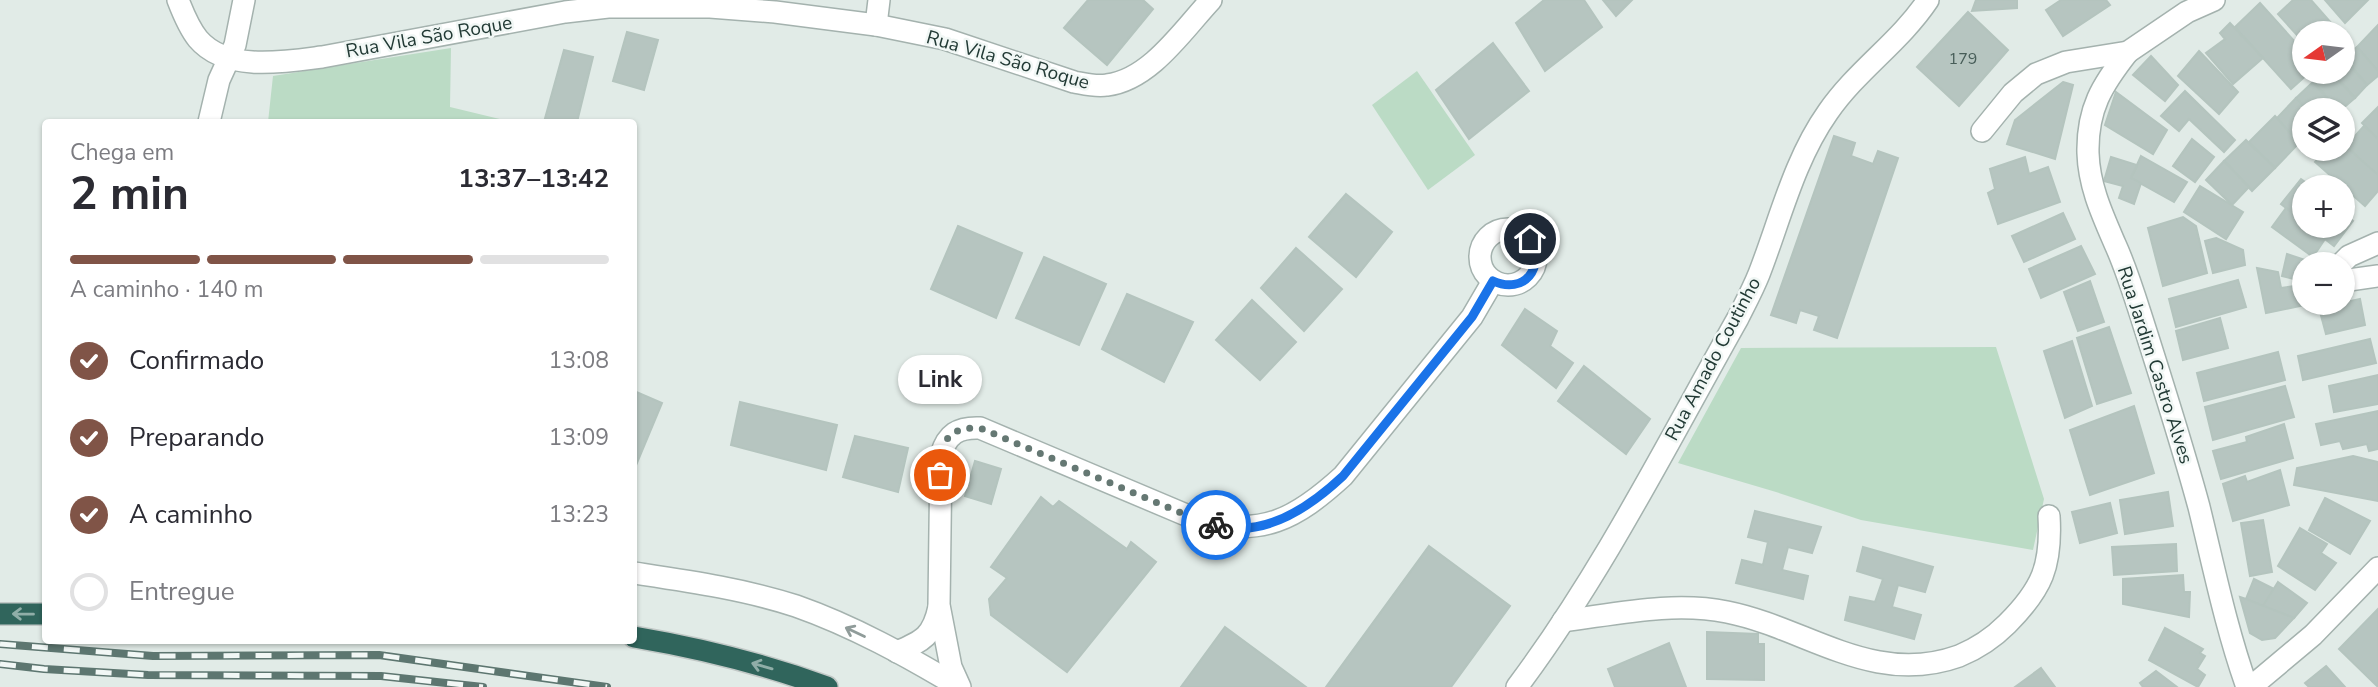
<!DOCTYPE html>
<html lang="pt">
<meta charset="utf-8">
<style>
:root{--surface:#fff;--page:#f2f2f3;--text:#2b2b33;--muted:#7c7c81;--line:#e1e1e2;--accent:#805447}
body{margin:0;font-family:"Nunito Sans",sans-serif;background:var(--page);color:var(--text);height:100vh;display:flex;flex-direction:column;font-size:26px;white-space:nowrap}
*{box-sizing:border-box;margin:0}
p{font-size:23px;color:var(--muted)}
.icon{flex:none;width:38px;height:38px;fill:none;stroke:currentColor;stroke-width:2;stroke-linecap:round;stroke-linejoin:round}
.map{position:relative;flex:1;overflow:hidden}
.side{position:absolute;left:42px;top:119px;width:595px;height:525px;display:flex;flex-direction:column;background:var(--surface);border-radius:7px;box-shadow:0 2px 5px #0004}
.side>*{flex:none}
.needle{width:46px;rotate:256deg}
.buttons{position:absolute;left:2292px;top:21px;display:grid;gap:14px}
.buttons a{display:grid;place-items:center;width:63px;height:63px;border-radius:50%;background:var(--surface);box-shadow:0 2px 5px #0004;font-size:35px}
.pin{position:absolute;display:grid;place-items:center;width:60px;height:60px;color:#fff;margin:-30px;border:4px solid #fff;border-radius:50%;box-shadow:0 2px 7px #0007}
.courier{position:absolute;display:grid;place-items:center;width:70px;height:70px;margin:-35px;border:5px solid #1a73e8;border-radius:50%;background:#fff;color:#222;box-shadow:0 2px 9px #0007}
.bubble{position:absolute;height:49px;border-radius:24px;background:var(--surface);box-shadow:0 2px 5px #0004;font-size:23px;font-weight:700;line-height:49px;text-align:center}
.head em{font-style:normal;font-weight:700}
.head div{display:flex;flex-direction:column-reverse}
.head{display:flex;align-items:center;justify-content:space-between;height:119px;padding:0 28px}
h1{font-size:46px;font-weight:700;line-height:52px}
.bar{display:grid;grid-template-columns:repeat(4,1fr);gap:10px 7px;align-content:center;height:84px;padding:0 28px}
.bar i{height:9px;border-radius:5px;background:var(--line)}
.bar .active{background:var(--accent)}
.bar p{grid-column:span 4}
ol{padding:0 28px;list-style:none}
li{display:flex;align-items:center;gap:21px;height:77px}
li p{margin-inline-start:auto}
li .icon{padding:7px;border-radius:50%;background:var(--accent);color:#fff;stroke-width:4}
li:last-child{color:var(--muted)}
li i{width:38px;height:38px;border:4px solid var(--line);border-radius:50%}
.map>svg:first-child{display:block}
.green{fill:#bbdbc5}
.building{fill:#b6c5c0;stroke:#b4c4be;stroke-width:2}
.lines{fill:none;stroke-linecap:round;stroke-linejoin:round}
.minor-casing{stroke:#a4b2ae;stroke-width:24}
.highway-casing{stroke:#c1c8c6;stroke-width:24}
.minor{stroke:#fff;stroke-width:21}
.highway{stroke:#30655c;stroke-width:21}
.rail-casing{stroke:#5d7670;stroke-width:8}
.rail{stroke:#f1f7f5;stroke-width:5;stroke-dasharray:16;stroke-linecap:butt}
.oneway{stroke:#90aea8}
.oneway2{stroke:#909c9a}
.done{stroke:#657873;stroke-width:7;stroke-dasharray:0 12.6}
.route{stroke:#1a73e8;stroke-width:9}
.labels{text-anchor:middle;dominant-baseline:central;stroke-width:5;stroke-linejoin:round;paint-order:stroke}
.number-label{font-size:16px;fill:#475d58}
.street-label{font-size:19px;fill:#223a35;stroke:#f1f7f5}
</style>
<div class="map">
<svg width="2378" height="687" viewBox="0 0 2378 687">
<rect width="100%" height="100%" fill="#e1ebe7"/>
<!-- green -->
<g class="green">
<path d="M451,48L450,107L512,122H268L273,76Z"/>
<path d="M1417,71L1475,155L1428,190L1372,105Z"/>
<path d="M1996,347L2044,499L2033,550L1861,520L1776,492L1678,463L1741,348Z"/>
</g>
<!-- building -->
<g class="building">
<path d="M1088,0H1143L1153,9L1107,65L1064,28Z"/>
<path d="M1544,0H1584L1602,27L1545,71L1516,23Z"/>
<path d="M1603,0H1632L1616,16Z"/>
<path d="M1976,0H2017V8L1972,11Z"/>
<path d="M2061,0H2106L2110,5L2063,36L2046,10Z"/>
<path d="M2293,0H2311L2340,33H2305V44L2278,14Z"/>
<path d="M2325,0H2368L2345,23Z"/>
<path d="M2260,3L2305,53V72H2310L2291,89L2235,27Z"/>
<path d="M1968,12L2008,50L1959,106L1917,67Z"/>
<path d="M2230,23L2263,58L2233,84L2206,53L2225,39L2220,33Z"/>
<path d="M2378,25V71L2357,47Z"/>
<path d="M627,32L658,40L644,90L613,81Z"/>
<path d="M1493,43L1529,91L1469,139L1436,90Z"/>
<path d="M2357,47L2378,71V76L2367,85L2343,57Z"/>
<path d="M564,50L593,57L577,122H544Z"/>
<path d="M2199,51L2238,92L2219,114L2178,76Z"/>
<path d="M2151,56L2178,85L2165,101L2133,75Z"/>
<path d="M2343,57L2367,85L2355,98L2331,72H2343Z"/>
<path d="M2324,72H2331L2355,98L2341,110H2338L2313,82Z"/>
<path d="M2063,82L2073,85L2055,159L2007,144L2015,120Z"/>
<path d="M2313,82L2338,110H2307L2296,98Z"/>
<path d="M2185,91L2235,140L2224,152L2189,119L2179,131L2161,116Z"/>
<path d="M2116,92L2167,130L2153,154L2105,125Z"/>
<path d="M2296,98L2307,110H2305V138L2299,143L2277,118Z"/>
<path d="M2378,107V139L2362,123Z"/>
<path d="M2275,116L2299,143L2275,168L2249,142Z"/>
<path d="M2364,126L2378,139V175L2346,146Z"/>
<path d="M1834,136L1855,143L1851,156L1873,164L1878,151L1898,158L1837,338L1814,330L1819,316L1800,310L1796,323L1771,315Z"/>
<path d="M2192,139L2214,157L2195,182L2173,166Z"/>
<path d="M2246,140L2275,168L2252,191L2224,161Z"/>
<path d="M2343,144L2378,175V191L2365,206L2315,162L2327,149H2343Z"/>
<path d="M2141,156L2187,182L2174,202L2131,178Z"/>
<path d="M2025,157L2029,174L2048,167L2060,202L1998,224L1988,193L1995,189L1990,169Z"/>
<path d="M2111,157L2137,165L2131,178L2141,183L2134,204L2119,198L2123,186L2104,181Z"/>
<path d="M2224,161L2249,187L2232,205L2206,180Z"/>
<path d="M2301,179L2312,187H2305V223L2281,204Z"/>
<path d="M2200,186L2243,212L2226,239L2184,212Z"/>
<path d="M1346,194L1392,232L1356,277L1309,237Z"/>
<path d="M2286,208L2305,223V226H2308L2325,239L2313,257L2272,227Z"/>
<path d="M2063,213L2075,239L2024,262L2012,236Z"/>
<path d="M2343,213L2353,221L2334,246L2308,226H2343Z"/>
<path d="M2183,217L2196,226L2207,273L2163,286L2148,228Z"/>
<path d="M958,226L1022,253L996,318L931,289Z"/>
<path d="M2216,238L2243,250L2245,265L2213,273L2205,241Z"/>
<path d="M2081,246L2095,274L2041,298L2029,269Z"/>
<path d="M1296,248L1342,289L1304,331L1261,288Z"/>
<path d="M2287,254L2314,263L2305,264V282L2282,276Z"/>
<path d="M1044,257L1106,284L1079,345L1016,318Z"/>
<path d="M2257,268L2278,272L2281,288L2302,285L2305,305L2266,313Z"/>
<path d="M2238,280L2246,307L2176,327L2169,299Z"/>
<path d="M2090,281L2104,322L2078,331L2064,292Z"/>
<path d="M1127,294L1193,322L1164,382L1102,349Z"/>
<path d="M2360,299L2365,325L2326,334L2319,308Z"/>
<path d="M1252,300L1296,342L1260,380L1216,340Z"/>
<path d="M1525,309L1557,331L1550,346L1573,363L1556,388L1502,345Z"/>
<path d="M2220,318L2228,348L2183,360L2176,331Z"/>
<path d="M2109,327L2131,393L2097,404L2077,338Z"/>
<path d="M2370,339L2376,363L2303,380L2298,356Z"/>
<path d="M2072,341L2092,406L2065,418L2044,351Z"/>
<path d="M2278,352L2285,380L2204,401L2197,373Z"/>
<path d="M1584,366L1650,419L1626,454L1558,401Z"/>
<path d="M2378,375V404L2334,412L2329,386Z"/>
<path d="M2285,386L2294,417L2213,440L2205,407Z"/>
<path d="M634,391L662,403L634,470Z"/>
<path d="M740,402L837,425L826,470L731,445Z"/>
<path d="M2134,406L2154,473L2090,495L2070,430Z"/>
<path d="M2378,411V449L2369,451L2367,444L2343,449L2340,441L2321,445L2316,424Z"/>
<path d="M2284,424L2293,458L2221,479L2213,451L2247,442L2246,437Z"/>
<path d="M855,436L908,448L898,492L843,477Z"/>
<path d="M2353,456L2378,462V501L2294,485L2297,468Z"/>
<path d="M975,461L1001,469L991,504L965,496Z"/>
<path d="M2280,470L2289,505L2233,521L2223,484L2245,476L2247,482Z"/>
<path d="M2168,492L2173,526L2125,534L2120,500Z"/>
<path d="M1041,497L1053,507L1059,501L1127,549L1131,542L1156,562L1067,672L991,615L989,599L1007,578L991,567Z"/>
<path d="M2325,498L2370,521L2350,554L2309,530Z"/>
<path d="M2110,503L2117,533L2080,543L2072,512Z"/>
<path d="M1755,511L1821,527L1812,553L1788,547L1782,570L1808,576L1803,599L1736,583L1742,560L1763,565L1768,542L1748,537Z"/>
<path d="M2263,520L2272,572L2250,576L2241,523Z"/>
<path d="M2300,528L2327,544L2321,553L2336,563L2315,590L2278,566Z"/>
<path d="M2176,544L2177,571L2114,575L2112,547Z"/>
<path d="M1429,546L1510,606L1451,687H1326Z"/>
<path d="M1863,547L1933,567L1925,592L1898,585L1892,607L1921,615L1914,639L1845,620L1850,597L1875,602L1883,579L1857,571Z"/>
<path d="M2183,575L2184,592H2190L2189,617L2123,604V579Z"/>
<path d="M2254,579L2274,589L2263,606L2246,599Z"/>
<path d="M2278,582L2307,603L2294,618L2263,606Z"/>
<path d="M2240,597L2246,599L2294,618L2275,638L2262,640L2250,633Z"/>
<path d="M2378,609V687L2339,649Z"/>
<path d="M1225,627L1306,687H1181Z"/>
<path d="M2165,628L2203,649L2200,653L2205,656L2197,669L2205,675L2198,687L2149,660Z"/>
<path d="M1707,632L1758,634V644H1764V680L1707,679Z"/>
<path d="M1669,643L1686,687H1615L1608,669Z"/>
<path d="M2326,666L2345,687H2309L2305,683Z"/>
<path d="M2041,668L2055,687H2015Z"/>
<path d="M2156,671L2177,687H2143L2140,683Z"/>
</g>
<g class="lines">
<defs>
<g id="minor">
<path d="M178,0C183,13 189,28 198,39C226,72 284,62 322,57L565,12L608,7H710L775,12L876,25L945,39L1074,82C1085,84 1096,87 1107,85C1150,80 1183,30 1211,0"/>
<path d="M876,25L879,0"/>
<path d="M2128,52C2102,85 2087,109 2088,153C2089,186 2102,214 2115,244C2126,268 2134,294 2142,319C2162,382 2182,444 2199,507C2214,568 2226,628 2247,687"/>
<path d="M209,122L219,80L235,45L244,0"/>
<path d="M1982,131L2013,93L2036,74L2066,62L2128,52L2187,12L2214,0"/>
<circle cx="1508" cy="257" r="28"/>
<path d="M2341,264L2349,256L2378,243"/>
<path d="M2343,277L2349,280L2378,276"/>
<path d="M634,573C687,581 744,589 796,606C853,626 907,656 959,687"/>
<path d="M1563,621C1617,614 1673,601 1727,612C1807,628 1873,687 1959,656C1976,649 1993,638 2007,624C2042,589 2052,566 2049,516"/>
<path d="M897,652C923,641 933,636 939,607"/>
<path d="M960,687L951,667L939,605L941,455C947,434 958,427 980,428L1198,520C1261,538 1296,519 1343,476L1472,317L1493,281"/>
<path d="M1517,687C1603,572 1668,442 1738,318C1745,304 1753,289 1759,274C1780,220 1794,160 1828,112C1857,70 1900,42 1928,0"/>
<path d="M2251,687L2313,635L2378,568"/>
</g>
<g id="highway">
<path d="M0,614H46"/>
<path d="M634,637C699,648 764,664 827,687"/>
</g>
</defs>
<!-- minor casing -->
<use href="#minor" class="minor-casing"/>
<!-- highway casing -->
<use href="#highway" class="highway-casing"/>
<!-- minor -->
<use href="#minor" class="minor"/>
<!-- highway -->
<use href="#highway" class="highway"/>
<defs>
<g id="rail">
<path d="M0,644L153,656L379,655L607,687"/>
<path d="M0,664L44,669L148,675L381,676L483,687"/>
</g>
</defs>
<!-- rail casing -->
<use href="#rail" class="rail-casing"/>
<!-- rail -->
<use href="#rail" class="rail"/>
</g>
<!-- one-way arrows -->
<defs><path id="oneway-shaft" d="M-6 0H5M1.5-3L5.5 0L1.5 3" fill="none" stroke-width="1.6" stroke-linecap="round" stroke-linejoin="round" transform="scale(1.75)"/></defs>
<g class="oneway">
<use href="#oneway-shaft" transform="translate(23 614) rotate(-179)"/>
<use href="#oneway-shaft" transform="translate(762 666) rotate(-164)"/>
</g>
<use class="oneway2" href="#oneway-shaft" transform="translate(855 632) rotate(-155)"/>
<g class="lines">
<!-- done -->
<path class="done" d="M940,475C941,444 944,427 980,428L1198,520L1216,525"/>
<!-- route -->
<path class="route" d="M1216,525C1264,539 1310,507 1343,476L1472,317L1493,281C1524,295 1546,268 1530,239"/>
</g>
<g class="labels">
<!-- number labels -->
<g class="number-label">
<text x="1963" y="59">179</text>
</g>
<!-- street labels -->
<g class="street-label">
<text transform="translate(429 37) rotate(-10)">Rua Vila São Roque</text>
<text transform="translate(1008 60) rotate(16)">Rua Vila São Roque</text>
<text transform="translate(1713 359) rotate(-62)">Rua Amado Coutinho</text>
<text transform="translate(2155 365) rotate(72)">Rua Jardim Castro Alves</text>
</g>
</g>
</svg>
<div class="buttons">
<a><svg class="needle" viewBox="-14 -14 28 28"><path d="M0-13l5 13h-10z" fill="#e53935"/><path d="M0 13l5-13h-10z" fill="#7c7c81"/></svg></a>
<a><svg class="icon" aria-label="layers" viewBox="0 0 24 24"><path d="M12 4l9 5-9 5-9-5zM3 14l9 5 9-5"/></svg></a>
<a>+</a>
<a>−</a>
</div>
<div class="pin" style="left:940px;top:475px;background:#ea580c"><svg class="icon" aria-label="bag" viewBox="0 0 24 24"><path d="M5 8h14l-1 12H6zM9 8a3 3 0 0 1 6 0"/></svg></div>
<div class="pin" style="left:1530px;top:239px;background:#1f2937"><svg class="icon" aria-label="home" viewBox="0 0 24 24"><path d="M3 11l9-7 9 7M6 9v11h12V9"/></svg></div>
<div class="courier" style="left:1216px;top:525px"><svg class="icon" aria-label="bike" viewBox="0 0 24 24"><circle cx="6" cy="16" r="4"/><circle cx="18" cy="16" r="4"/><path d="M6 16l4-8h5l3 8M10 8l3 8H6M13 5h3"/></svg></div>
<div class="bubble" style="left:898px;top:355px;width:84px">Link</div>
<section class="side">
<div class="head"><div><h1>2 min</h1><p>Chega em</p></div><em>13:37–13:42</em></div>
<div class="bar"><i class="active"></i><i class="active"></i><i class="active"></i><i></i><p>A caminho · 140 m</p></div>
<ol>
<li><svg class="icon" aria-label="check" viewBox="0 0 24 24"><path d="M5 12l5 5 9-10"/></svg>Confirmado<p>13:08</p></li>
<li><svg class="icon" aria-label="check" viewBox="0 0 24 24"><path d="M5 12l5 5 9-10"/></svg>Preparando<p>13:09</p></li>
<li><svg class="icon" aria-label="check" viewBox="0 0 24 24"><path d="M5 12l5 5 9-10"/></svg>A caminho<p>13:23</p></li>
<li><i></i>Entregue</li>
</ol>
</section>
</div>
